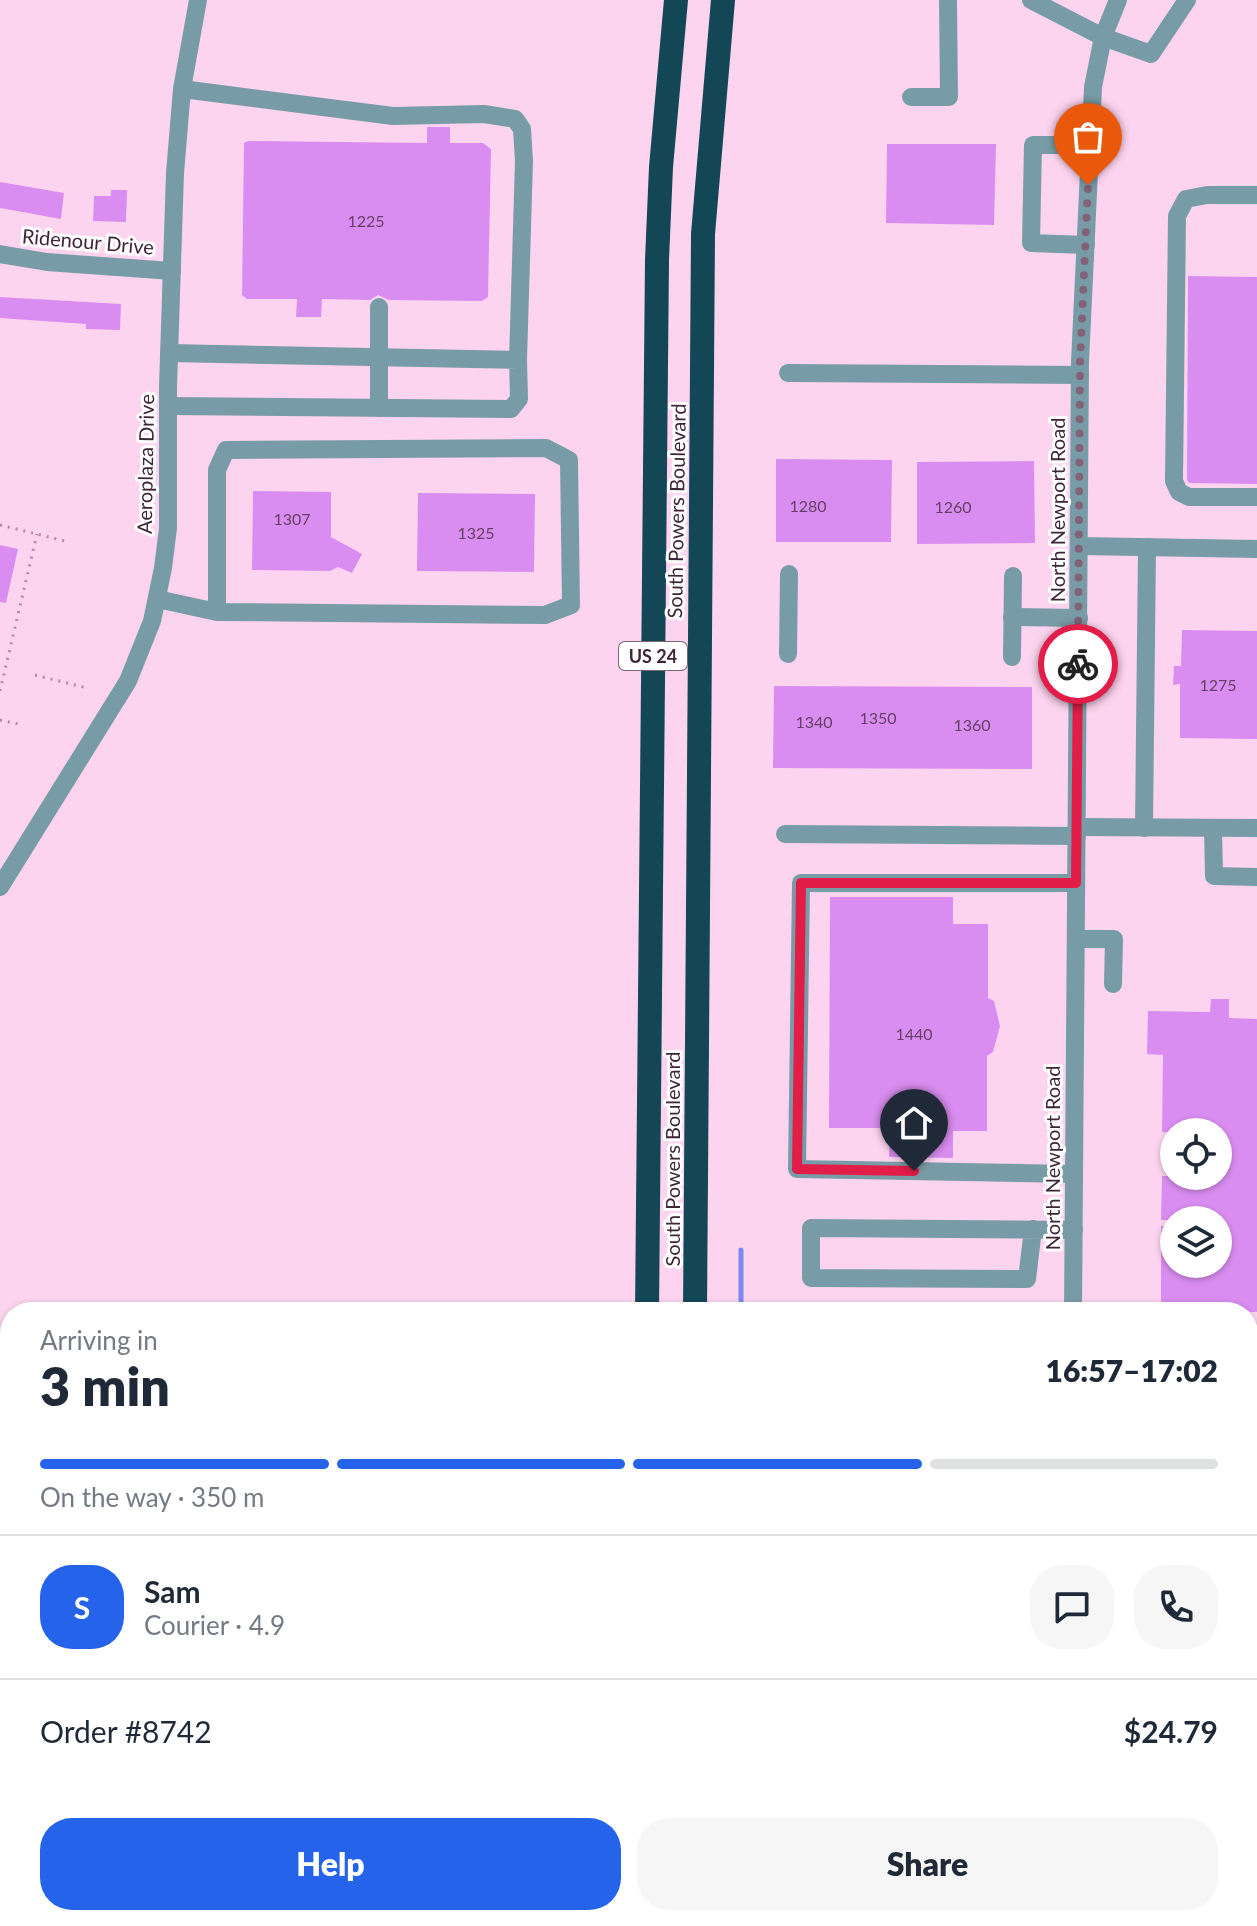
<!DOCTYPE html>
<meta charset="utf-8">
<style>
:root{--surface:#fff;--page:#f6f6f7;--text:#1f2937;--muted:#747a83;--line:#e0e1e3;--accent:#2563eb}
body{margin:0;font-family:Lato,sans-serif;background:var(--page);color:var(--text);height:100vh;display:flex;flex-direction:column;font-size:30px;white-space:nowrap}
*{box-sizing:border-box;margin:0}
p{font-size:26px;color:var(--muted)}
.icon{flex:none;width:44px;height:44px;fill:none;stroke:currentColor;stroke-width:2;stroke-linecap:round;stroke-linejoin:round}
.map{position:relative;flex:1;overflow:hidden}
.drawer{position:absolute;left:0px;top:1302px;width:1258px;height:624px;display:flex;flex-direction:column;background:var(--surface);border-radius:32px 32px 0 0;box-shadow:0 2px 6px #0004}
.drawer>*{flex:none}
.tools{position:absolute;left:1160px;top:1118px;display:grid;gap:16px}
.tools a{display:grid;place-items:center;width:72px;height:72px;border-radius:50%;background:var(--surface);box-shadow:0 2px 6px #0004;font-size:40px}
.pin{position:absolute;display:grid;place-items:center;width:68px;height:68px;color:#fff;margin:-82px -34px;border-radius:50% 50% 50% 0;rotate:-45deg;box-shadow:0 0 8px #0007}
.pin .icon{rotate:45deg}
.courier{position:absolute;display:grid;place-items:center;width:80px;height:80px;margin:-40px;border:6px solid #e11d48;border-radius:50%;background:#fff;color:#222;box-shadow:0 2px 10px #0007}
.head em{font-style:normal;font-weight:800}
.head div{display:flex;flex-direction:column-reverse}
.head{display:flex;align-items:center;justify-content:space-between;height:136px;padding:0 40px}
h1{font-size:52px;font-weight:800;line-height:60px}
.bar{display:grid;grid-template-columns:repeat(4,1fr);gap:12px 8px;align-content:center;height:96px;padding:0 40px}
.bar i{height:10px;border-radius:6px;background:var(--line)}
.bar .active{background:var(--accent)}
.bar p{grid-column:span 4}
.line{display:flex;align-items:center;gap:20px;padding:0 40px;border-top:2px solid var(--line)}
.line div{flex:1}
.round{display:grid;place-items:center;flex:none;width:84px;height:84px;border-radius:32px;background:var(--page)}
.action{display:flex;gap:16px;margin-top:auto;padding:16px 40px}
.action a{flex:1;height:92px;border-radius:32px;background:var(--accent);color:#fff;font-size:32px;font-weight:800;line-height:92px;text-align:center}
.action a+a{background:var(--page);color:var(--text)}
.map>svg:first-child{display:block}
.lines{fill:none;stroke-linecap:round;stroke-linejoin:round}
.stream{stroke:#7f86f1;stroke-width:5}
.building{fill:#da8df0}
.path{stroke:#ae8ca3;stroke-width:3;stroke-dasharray:2 6;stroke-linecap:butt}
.minor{stroke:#789ca7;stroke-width:18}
.highway{stroke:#144755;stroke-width:24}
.done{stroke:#816277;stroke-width:8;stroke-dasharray:0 14.4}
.route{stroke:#e11d48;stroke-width:10}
.labels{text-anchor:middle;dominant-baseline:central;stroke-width:6;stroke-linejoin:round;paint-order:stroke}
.number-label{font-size:16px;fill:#653f65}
.shield{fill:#fff;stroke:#786673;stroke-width:2}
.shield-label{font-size:18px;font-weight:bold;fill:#3e2537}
.street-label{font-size:20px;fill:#3e2537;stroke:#fff}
</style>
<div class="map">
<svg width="1257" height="1926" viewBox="0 0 1257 1926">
<rect width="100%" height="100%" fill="#fdd4ef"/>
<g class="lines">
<!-- stream -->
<g class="stream">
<path d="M741,1250V1312"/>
<path d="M765,1916L767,1926"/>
</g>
</g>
<!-- building -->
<g class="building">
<path d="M427,127H450V143H483L491,149L488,297L482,301L389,300L378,295L370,300L322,299L321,317H296L297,299H247L242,295L244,143L248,141L427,143Z"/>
<path d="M887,144H996L994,225L886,223Z"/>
<path d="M0,182L64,193L61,219L0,208Z"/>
<path d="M111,190H127L126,222L93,221L94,196H111Z"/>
<path d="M1188,276L1257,277V484L1189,483L1187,480Z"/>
<path d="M0,297L121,304L120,330L86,329V324L0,318Z"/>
<path d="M776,459L892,460L891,542H776Z"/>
<path d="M1034,461L1035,543L917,544V462Z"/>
<path d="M253,491L331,492V537L362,554L352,573L338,567L330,571L252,570Z"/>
<path d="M418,493L535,494L534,572L417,571Z"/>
<path d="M0,545L18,549L6,603L0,602Z"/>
<path d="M1182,630L1257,631V739L1180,738V684L1173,685L1174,666H1181Z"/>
<path d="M774,686L1032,687V769L773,768Z"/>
<path d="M830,897H953V924H988V998L994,1001L1000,1026L993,1052L987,1056V1131H953V1158L889,1157L890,1128H829Z"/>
<path d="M1211,999H1229V1018L1257,1019V1312H1161V1226H1174V1264H1218V1220H1161L1162,1176H1218V1132H1162L1163,1055L1147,1054L1148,1011L1210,1012Z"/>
</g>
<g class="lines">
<!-- path -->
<g class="path">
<path d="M0,525L69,542"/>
<path d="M35,675L87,688"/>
<path d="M0,691L37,534"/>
<path d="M0,720L23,725"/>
</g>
<!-- minor -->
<g class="minor">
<path d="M1031,0L1103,37L1151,54L1187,0"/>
<path d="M182,89L393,116L484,114L515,119L522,129L524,161L518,360"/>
<path d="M911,97H949L948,0"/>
<path d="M1257,195H1207L1186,199L1177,216L1174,481L1179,492L1189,497H1257"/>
<path d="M1086,245L1031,243L1033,145H1090"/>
<path d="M0,254L47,262L172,271"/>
<path d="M379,307V408"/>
<path d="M788,373L1080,375"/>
<path d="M168,406L511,409L519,399L518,360L169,353"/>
<path d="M1079,546L1257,549"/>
<path d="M157,599L217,612L545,615L571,605L569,460L546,448L226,450L217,470V612"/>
<path d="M1012,617L1079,618"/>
<path d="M788,654L789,574"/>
<path d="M1012,657L1013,576"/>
<path d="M1077,827L1257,828"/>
<path d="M1144,828L1147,547"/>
<path d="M1213,828L1214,876L1257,877"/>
<path d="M785,834L1077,836"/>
<path d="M0,887L128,681L152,621L163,568L168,528V387L175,173L182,89L198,0"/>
<path d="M1076,939H1114L1113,984"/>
<path d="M1074,1174L797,1169L801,883H1076"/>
<path d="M1033,1229L1027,1279L811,1278V1228L1074,1230"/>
<path d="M1073,1312L1080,362L1093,87L1103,37L1118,0"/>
<path d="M0,1376L10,1397"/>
<path d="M1248,1407H1257"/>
<path d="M1248,1492H1257"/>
<path d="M1248,1726H1257"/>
<path d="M1248,1859H1257"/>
<path d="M0,1912L24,1926"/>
<path d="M1248,1912L1257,1917"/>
<path d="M1148,1916L1164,1926"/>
<path d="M467,1926L472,1916"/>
<path d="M1078,1926L1088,1916"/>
</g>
<!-- highway -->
<g class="highway">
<path d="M647,1312L657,260L661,167L676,0"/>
<path d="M695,1312L703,234L723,0"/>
<path d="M643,1926V1916"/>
<path d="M690,1926V1916"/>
</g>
</g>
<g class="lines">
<!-- done -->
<path class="done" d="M1078,664L1080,362L1088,185"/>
<!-- route -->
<path class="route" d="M914,1171L797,1169L801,883H1076L1078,664"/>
</g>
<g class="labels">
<!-- number labels -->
<g class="number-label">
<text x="366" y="220">1225</text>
<text x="808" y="505">1280</text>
<text x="953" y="506">1260</text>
<text x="292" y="518">1307</text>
<text x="476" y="532">1325</text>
<text x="1218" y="684">1275</text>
<text x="878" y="717">1350</text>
<text x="814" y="721">1340</text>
<text x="972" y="724">1360</text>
<text x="914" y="1033">1440</text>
</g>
<!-- shield labels -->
<rect class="shield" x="619" y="642" width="68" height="28" rx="6"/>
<g class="shield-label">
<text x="653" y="656">US 24</text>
</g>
<!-- street labels -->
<g class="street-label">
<text transform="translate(88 241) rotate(5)">Ridenour Drive</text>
<text transform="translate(145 464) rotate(-89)">Aeroplaza Drive</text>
<text transform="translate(1057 510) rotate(-90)">North Newport Road</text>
<text transform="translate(676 511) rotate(-89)">South Powers Boulevard</text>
<text transform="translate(1052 1158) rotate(-90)">North Newport Road</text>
<text transform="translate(672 1159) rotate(-90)">South Powers Boulevard</text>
</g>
</g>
</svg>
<div class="tools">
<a><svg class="icon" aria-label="locate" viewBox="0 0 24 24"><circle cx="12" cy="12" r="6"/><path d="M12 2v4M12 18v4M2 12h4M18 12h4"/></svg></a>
<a><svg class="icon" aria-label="layers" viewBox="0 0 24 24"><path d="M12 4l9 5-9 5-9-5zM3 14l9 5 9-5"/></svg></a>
</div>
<div class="pin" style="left:1088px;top:185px;background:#ea580c"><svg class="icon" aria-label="bag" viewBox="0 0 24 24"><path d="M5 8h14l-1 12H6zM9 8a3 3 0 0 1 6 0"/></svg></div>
<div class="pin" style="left:914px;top:1171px;background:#1f2937"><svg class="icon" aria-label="home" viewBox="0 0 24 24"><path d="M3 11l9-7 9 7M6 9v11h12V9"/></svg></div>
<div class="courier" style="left:1078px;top:664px"><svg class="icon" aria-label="bike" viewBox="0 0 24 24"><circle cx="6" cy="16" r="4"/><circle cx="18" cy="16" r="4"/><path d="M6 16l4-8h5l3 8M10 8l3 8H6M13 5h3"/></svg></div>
<section class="drawer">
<div class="head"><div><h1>3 min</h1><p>Arriving in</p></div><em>16:57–17:02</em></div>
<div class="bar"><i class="active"></i><i class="active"></i><i class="active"></i><i></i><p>On the way · 350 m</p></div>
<div class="line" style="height:144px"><b class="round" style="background:var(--accent);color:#fff">S</b><div><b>Sam</b><p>Courier · 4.9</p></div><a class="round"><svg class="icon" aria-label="chat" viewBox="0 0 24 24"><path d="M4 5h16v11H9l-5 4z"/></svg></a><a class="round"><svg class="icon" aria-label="phone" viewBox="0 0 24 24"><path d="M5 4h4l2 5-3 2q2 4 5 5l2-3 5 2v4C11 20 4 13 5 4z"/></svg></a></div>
<div class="line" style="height:104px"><div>Order #8742</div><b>$24.79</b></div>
<div class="action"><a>Help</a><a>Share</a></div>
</section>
</div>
